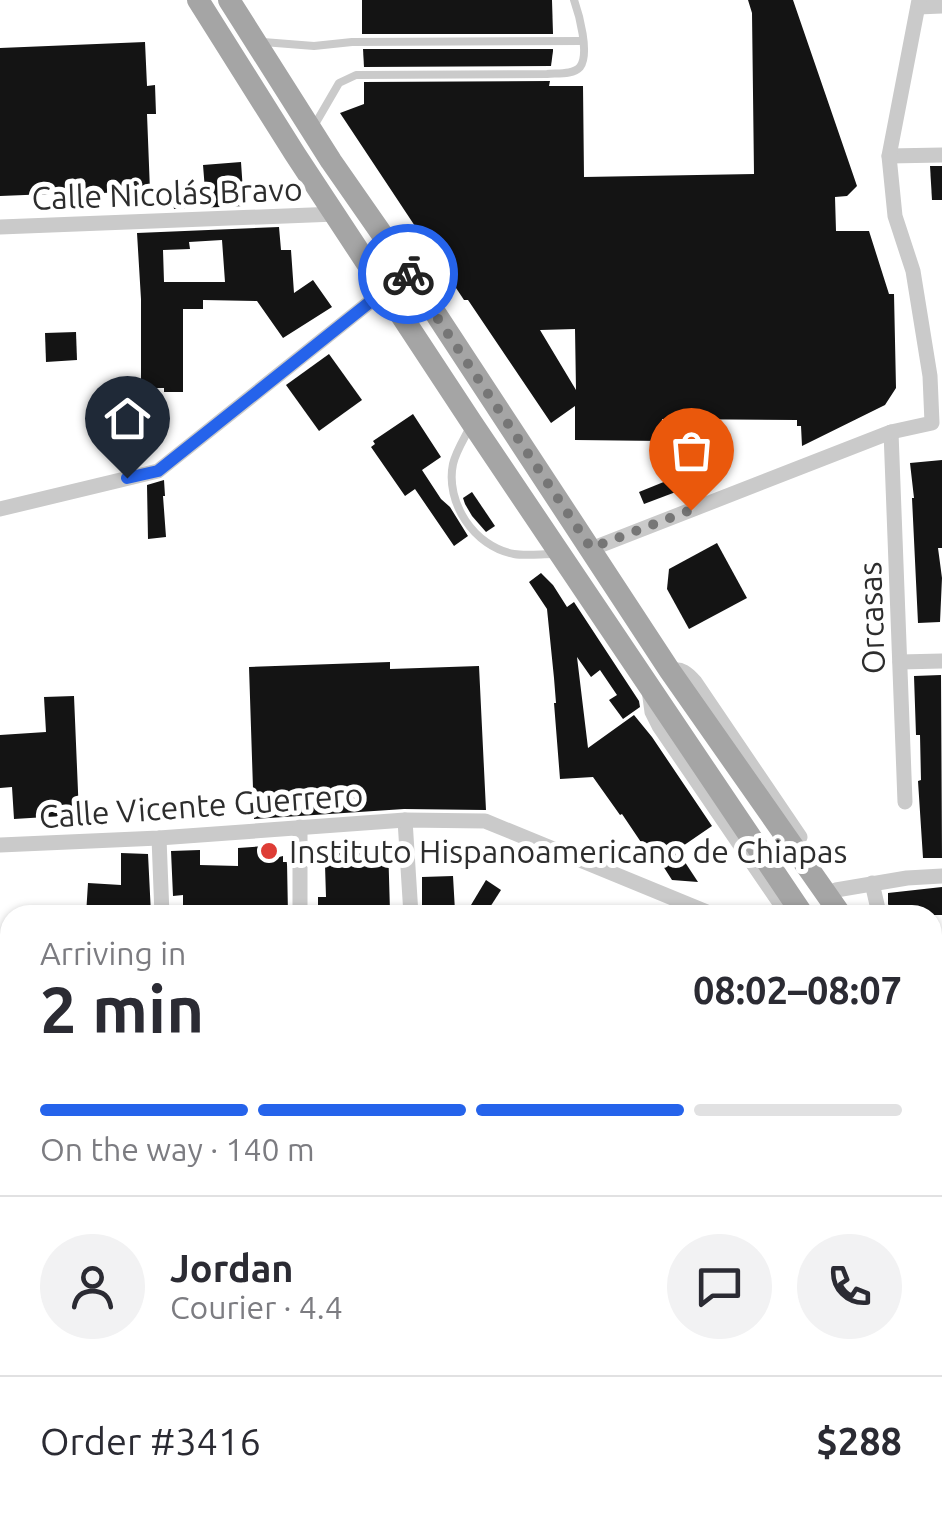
<!DOCTYPE html>
<meta charset="utf-8">
<style>
:root{--surface:#fff;--page:#f2f2f3;--text:#2b2b33;--muted:#7c7c81;--line:#e1e1e2;--accent:#2563eb}
body{margin:0;font-family:Ubuntu,sans-serif;background:var(--page);color:var(--text);height:100vh;display:flex;flex-direction:column;font-size:38px;white-space:nowrap}
*{box-sizing:border-box;margin:0}
p{font-size:32px;color:var(--muted)}
.icon{flex:none;width:55px;height:55px;fill:none;stroke:currentColor;stroke-width:2;stroke-linecap:round;stroke-linejoin:round}
.map{position:relative;flex:1;overflow:hidden}
.side{position:absolute;left:0px;top:905px;width:942px;height:622px;display:flex;flex-direction:column;background:var(--surface);border-radius:30px 30px 0 0;box-shadow:0 2px 8px #0004}
.side>*{flex:none}
.pin{position:absolute;display:grid;place-items:center;width:85px;height:85px;color:#fff;margin:-102px -42px;border-radius:50% 50% 50% 0;rotate:-45deg;box-shadow:0 0 10px #0007}
.pin .icon{rotate:45deg}
.courier{position:absolute;display:grid;place-items:center;width:100px;height:100px;margin:-50px;border:8px solid #2563eb;border-radius:50%;background:#fff;color:#222;box-shadow:0 2px 12px #0007}
.head em{font-style:normal;font-weight:700}
.head div{display:flex;flex-direction:column-reverse}
.head{display:flex;align-items:center;justify-content:space-between;height:170px;padding:0 40px}
h1{font-size:65px;font-weight:700;line-height:75px}
.bar{display:grid;grid-template-columns:repeat(4,1fr);gap:15px 10px;align-content:center;height:120px;padding:0 40px}
.bar i{height:12px;border-radius:8px;background:var(--line)}
.bar .on{background:var(--accent)}
.bar p{grid-column:span 4}
.line{display:flex;align-items:center;gap:25px;padding:0 40px;border-top:2px solid var(--line)}
.line div{flex:1}
.round{display:grid;place-items:center;flex:none;width:105px;height:105px;border-radius:52px;background:var(--page)}
.map>svg:first-child{display:block}
.building{fill:#141414;fill-rule:evenodd}
.lines{fill:none;stroke-linecap:round;stroke-linejoin:round}
.lane{stroke:#cacaca;stroke-width:8}
.street{stroke:#cacaca;stroke-width:15}
.secondary{stroke:#b7b7b7;stroke-width:20}
.primary{stroke:#a5a5a5;stroke-width:22}
.done{stroke:#767676;stroke-width:10;stroke-dasharray:0 18}
.route{stroke:#2563eb;stroke-width:12}
.poi-dot{fill:#de3d36;stroke:#fff;stroke-width:4}
.labels{text-anchor:middle;dominant-baseline:central;stroke-width:10;stroke-linejoin:round;paint-order:stroke}
.street-label{font-size:32px;fill:#2d2d2d;stroke:#fff}
.poi-label{font-size:32px;fill:#2d2d2d;stroke:#fff;text-anchor:start}
</style>
<div class="map">
<svg width="942" height="1527" viewBox="0 0 942 1527">
<rect width="100%" height="100%" fill="#fff"/>
<!-- building -->
<g class="building">
<path d="M362,0H552L553,34H362Z"/>
<path d="M748,0H793L857,186L847,196L835,197L836,231H869L889,294H894L896,388L885,405L802,446L801,426H797V420L662,419V441L575,440V406L551,423L468,300H464L340,113L364,104V82L550,81L549,86H583L584,177L754,174L752,13ZM575,329L576,390L540,330Z"/>
<path d="M145,42L147,86L155,85L156,114H147L150,191L102,193V206L76,207L75,193L0,196V48Z"/>
<path d="M363,49H553V51L551,66L364,67Z"/>
<path d="M241,162L244,206L174,209L172,192L205,190L203,165Z"/>
<path d="M930,166H942V200H932Z"/>
<path d="M279,227L281,250H291L294,293L313,280L332,307L283,338L257,301L203,300V309H183V392H164V388H141V299L137,233ZM222,240L225,282H164L163,250L190,249L189,242Z"/>
<path d="M76,332L77,360L46,362L45,333Z"/>
<path d="M329,354L362,400L319,431L286,385Z"/>
<path d="M413,414L441,457L422,470L441,499L450,507L468,536L454,546L415,489L405,496L371,447L375,444L373,441Z"/>
<path d="M942,460V548H938L942,578L940,622L918,623L912,498H914L910,463Z"/>
<path d="M713,462L718,476L644,504L639,492Z"/>
<path d="M164,480L165,496H163L166,537L148,539L147,485Z"/>
<path d="M472,492L495,526L486,532L472,516L465,504L463,498Z"/>
<path d="M717,543L747,598L689,629L667,589L669,569Z"/>
<path d="M541,573L553,585L567,607L574,602L639,701L640,707L623,719L609,700L617,695L600,670L591,677L577,657L588,748L634,715L652,737L712,826L677,850L698,882L672,880L663,866L661,867L653,855L651,857L622,814L620,815L593,777L560,779L554,703H556L554,678L547,609L529,582Z"/>
<path d="M390,662V669L479,666L486,810L404,809L254,819L249,667Z"/>
<path d="M941,675L942,858H923L918,781L921,780L920,735H916L914,676Z"/>
<path d="M74,696L79,815L14,819L12,787L0,788V735L46,732L44,697Z"/>
<path d="M388,843L390,912L339,915V911H318V897H326L325,865H327L326,855L330,856L329,844Z"/>
<path d="M279,845V857L283,856V862H287L288,915H183V895L173,896L171,851L200,850V865L238,866V848Z"/>
<path d="M121,853L148,854L151,914L86,915L88,883L121,885Z"/>
<path d="M453,876L455,911H439V915H422V877Z"/>
<path d="M486,880L501,890L485,915H477L468,910Z"/>
<path d="M942,887V915H893L888,904V893Z"/>
</g>
<g class="lines">
<!-- lane -->
<g class="lane">
<path d="M263,42L314,46L352,42L583,41"/>
<path d="M314,126L339,83L356,75L547,74C557,73 573,75 580,67C590,54 579,14 574,0"/>
<path d="M470,427C464,439 456,451 453,464C445,502 474,547 514,554C526,556 541,554 554,554"/>
<path d="M932,1163L940,1173L932,1179"/>
<path d="M239,1518L246,1527"/>
<path d="M119,1527L131,1518"/>
</g>
<!-- street -->
<g class="street">
<path d="M918,7L942,6"/>
<path d="M889,156L942,155"/>
<path d="M0,227L336,214"/>
<path d="M891,432L905,802"/>
<path d="M0,509L158,471L385,290L409,273"/>
<path d="M591,549L891,432L932,423L930,376L913,271L895,216L889,156L919,0"/>
<path d="M900,662L942,661"/>
<path d="M670,671C681,667 688,674 695,682L800,837"/>
<path d="M649,690L652,712L659,726L788,915"/>
<path d="M405,820L411,915"/>
<path d="M159,838L162,915"/>
<path d="M0,845L159,838L405,820L485,821L714,915"/>
<path d="M872,883L878,909L882,915"/>
<path d="M836,890L907,878L942,876"/>
<path d="M300,915V827"/>
<path d="M932,990L942,1004"/>
<path d="M932,1030L942,1044"/>
<path d="M932,1128L942,1142"/>
</g>
<!-- secondary -->
<g class="secondary">
<path d="M0,1240L10,1241"/>
<path d="M0,1282L10,1279"/>
<path d="M932,1289L942,1290"/>
<path d="M932,1321L942,1322"/>
<path d="M0,1509L13,1527"/>
</g>
<!-- primary -->
<g class="primary">
<path d="M198,0L295,154L472,423L803,915"/>
<path d="M229,0L331,161L409,273L670,671L841,915"/>
<path d="M932,1047L942,1061"/>
<path d="M932,1103L942,1117"/>
</g>
</g>
<g class="lines">
<!-- done -->
<path class="done" d="M408,274L591,548L691,510"/>
<!-- route -->
<path class="route" d="M127,478L158,471L385,290L408,274"/>
</g>
<!-- markers -->
<circle class="poi-dot" cx="269" cy="851" r="10"/>
<g class="labels">
<!-- street labels -->
<g class="street-label">
<text transform="translate(167 193) rotate(-2)">Calle Nicolás Bravo</text>
<text transform="translate(871 618) rotate(-92)">Orcasas</text>
<text transform="translate(201 805) rotate(-4)">Calle Vicente Guerrero</text>
</g>
<!-- poi labels -->
<g class="poi-label">
<text x="289" y="851">Instituto Hispanoamericano de Chiapas</text>
</g>
</g>
</svg>
<div class="pin" style="left:691px;top:510px;background:#ea580c"><svg class="icon" aria-label="bag" viewBox="0 0 24 24"><path d="M5 8h14l-1 12H6zM9 8a3 3 0 0 1 6 0"/></svg></div>
<div class="pin" style="left:127px;top:478px;background:#1f2937"><svg class="icon" aria-label="home" viewBox="0 0 24 24"><path d="M3 11l9-7 9 7M6 9v11h12V9"/></svg></div>
<div class="courier" style="left:408px;top:274px"><svg class="icon" aria-label="bike" viewBox="0 0 24 24"><circle cx="6" cy="16" r="4"/><circle cx="18" cy="16" r="4"/><path d="M6 16l4-8h5l3 8M10 8l3 8H6M13 5h3"/></svg></div>
<section class="side">
<div class="head"><div><h1>2 min</h1><p>Arriving in</p></div><em>08:02–08:07</em></div>
<div class="bar"><i class="on"></i><i class="on"></i><i class="on"></i><i></i><p>On the way · 140 m</p></div>
<div class="line" style="height:180px"><a class="round"><svg class="icon" aria-label="person" viewBox="0 0 24 24"><circle cx="12" cy="8" r="4"/><path d="M4 21q1-7 8-7t8 7"/></svg></a><div><b>Jordan</b><p>Courier · 4.4</p></div><a class="round"><svg class="icon" aria-label="chat" viewBox="0 0 24 24"><path d="M4 5h16v11H9l-5 4z"/></svg></a><a class="round"><svg class="icon" aria-label="phone" viewBox="0 0 24 24"><path d="M5 4h4l2 5-3 2q2 4 5 5l2-3 5 2v4C11 20 4 13 5 4z"/></svg></a></div>
<div class="line" style="height:130px"><div>Order #3416</div><b>$288</b></div>
</section>
</div>
